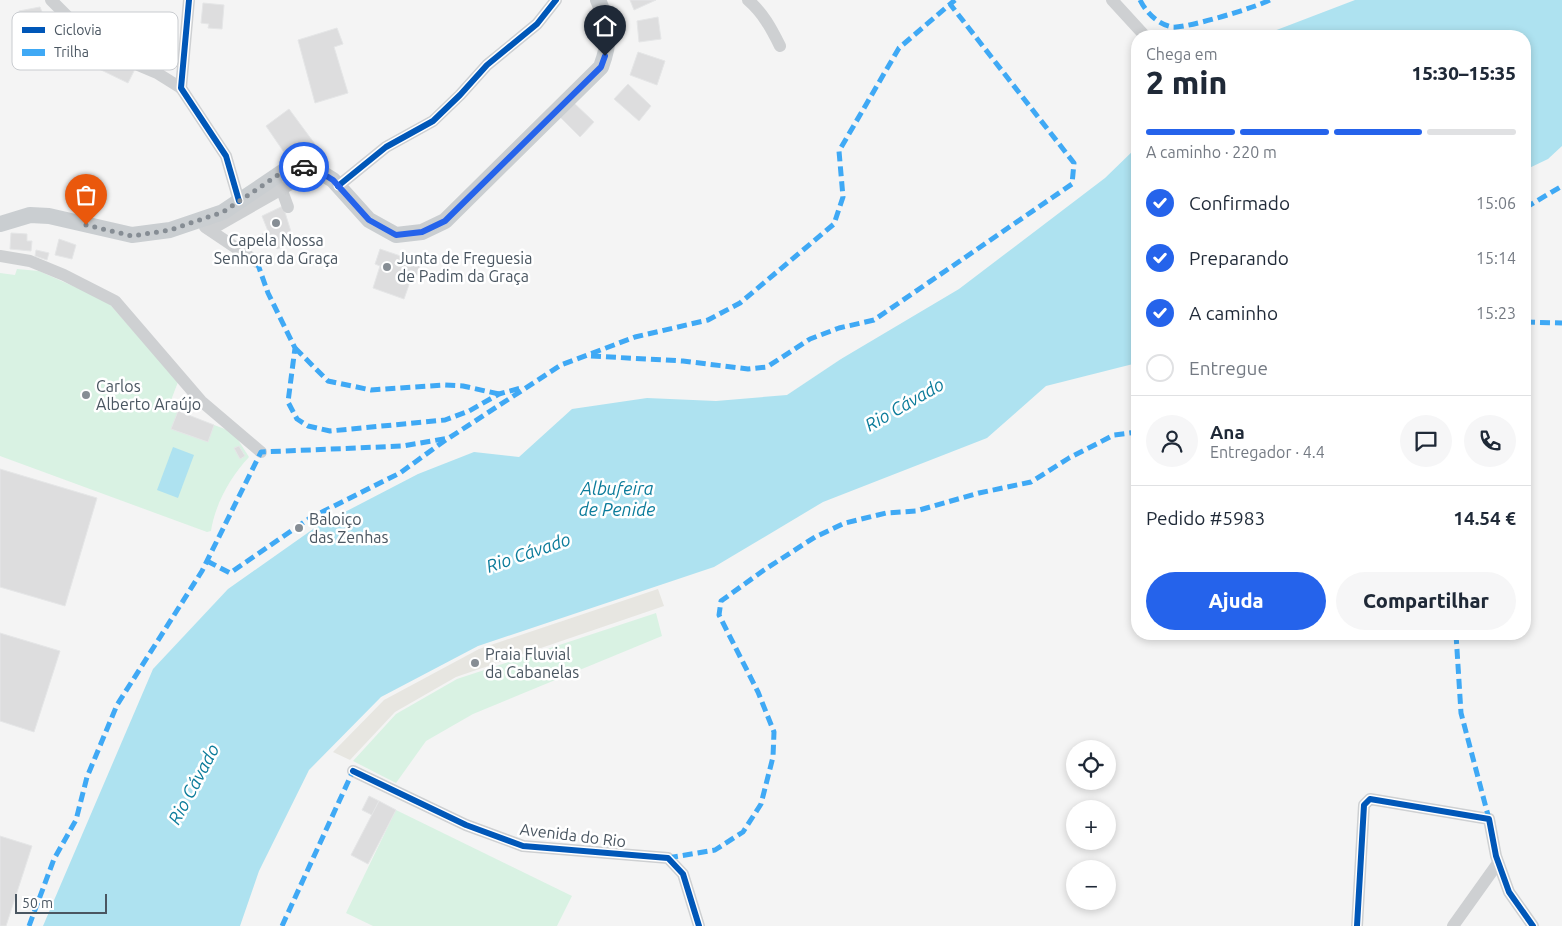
<!DOCTYPE html>
<html lang="pt">
<meta charset="utf-8">
<style>
:root{--surface:#fff;--page:#f6f6f7;--text:#1f2937;--muted:#747a83;--line:#e0e1e3;--accent:#2563eb}
body{margin:0;font-family:Ubuntu,sans-serif;background:var(--page);color:var(--text);height:100vh;display:flex;flex-direction:column;font-size:19px;white-space:nowrap}
*{box-sizing:border-box;margin:0}
p{font-size:16px;color:var(--muted)}
.icon{flex:none;width:28px;height:28px;fill:none;stroke:currentColor;stroke-width:2;stroke-linecap:round;stroke-linejoin:round}
.map{position:relative;flex:1;overflow:hidden}
.details{position:absolute;left:1131px;top:30px;width:400px;height:610px;display:flex;flex-direction:column;background:var(--surface);border-radius:20px;box-shadow:0 2px 8px #0003}
.details>*{flex:none}
.buttons{position:absolute;left:1066px;top:740px;display:grid;gap:10px}
.buttons a{display:grid;place-items:center;width:50px;height:50px;border-radius:50%;background:var(--surface);box-shadow:0 2px 8px #0003;font-size:25px}
.scale{position:absolute;left:15px;bottom:12px;width:92px;box-sizing:border-box;padding-left:5px;border:2px solid #4a5661;border-top:0;font-size:14px;line-height:18px;white-space:nowrap;color:#4a5661;-webkit-text-stroke:4px #fff;paint-order:stroke}
.pin{position:absolute;display:grid;place-items:center;width:42px;height:42px;color:#fff;margin:-51px -21px;border-radius:50% 50% 50% 0;rotate:-45deg;box-shadow:0 0 5px #0007}
.pin .icon{rotate:45deg}
.courier{position:absolute;display:grid;place-items:center;width:50px;height:50px;margin:-25px;border:4px solid #2563eb;border-radius:50%;background:#fff;color:#222;box-shadow:0 1px 6px #0007}
.headline em{font-style:normal;font-weight:800}
.headline div{display:flex;flex-direction:column-reverse}
.headline{display:flex;align-items:center;justify-content:space-between;height:85px;padding:0 15px}
h1{font-size:32px;font-weight:800;line-height:38px}
.bar{display:grid;grid-template-columns:repeat(4,1fr);gap:8px 5px;align-content:center;height:60px;padding:0 15px}
.bar i{height:6px;border-radius:4px;background:var(--line)}
.bar .active{background:var(--accent)}
.bar p{grid-column:span 4}
.line{display:flex;align-items:center;gap:12px;padding:0 15px;border-top:1px solid var(--line)}
.line div{flex:1}
.round{display:grid;place-items:center;flex:none;width:52px;height:52px;border-radius:26px;background:var(--page)}
ol{padding:0 15px;list-style:none}
li{display:flex;align-items:center;gap:15px;height:55px}
li p{margin-inline-start:auto}
li .icon{padding:5px;border-radius:50%;background:var(--accent);color:#fff;stroke-width:4}
li:last-child{color:var(--muted)}
li i{width:28px;height:28px;border:2px solid var(--line);border-radius:50%}
.primary-button{display:flex;gap:10px;margin-top:auto;padding:10px 15px}
.primary-button a{flex:1;height:58px;border-radius:30px;background:var(--accent);color:#fff;font-size:20px;font-weight:800;line-height:58px;text-align:center}
.primary-button a+a{background:var(--page);color:var(--text)}
.map>svg:first-child{display:block}
.green{fill:#d9f2e3}
.sand{fill:#e7e6e1}
.water{fill:#aee2f0}
.building{fill:#ddddde;stroke:#e5e6e7}
.lines{fill:none;stroke-linecap:round;stroke-linejoin:round}
.minor{stroke:#ced0d2;stroke-width:12}
.major{stroke:#caced1;stroke-width:16}
.quiet{stroke:#3fa9f5;stroke-width:5;stroke-dasharray:10 5;stroke-linecap:butt}
.cycleway-casing{stroke:#fff;stroke-width:9}
.cycleway{stroke:#0057b8;stroke-width:6}
.done{stroke:#868d94;stroke-width:5;stroke-dasharray:0 9}
.route{stroke:#2563eb;stroke-width:6}
.poi-dot{fill:#868d94;stroke:#fff;stroke-width:2}
.labels{text-anchor:middle;dominant-baseline:central;stroke-width:5;stroke-linejoin:round;paint-order:stroke}
.poi-label{font-size:16px;fill:#4a5661;stroke:#fff;text-anchor:start}
.street-label{font-size:16px;fill:#4a5661;stroke:#fff}
.water-label{font-size:18px;font-style:italic;fill:#0c7c9b;stroke:#fff}
.key{fill:#fff;stroke:#c9ccd0;stroke-width:1}
.key-label{font-size:14px;fill:#4a5661}
</style>
<div class="map">
<svg width="1562" height="926" viewBox="0 0 1562 926">
<rect width="100%" height="100%" fill="#f4f4f4"/>
<!-- green -->
<g class="green">
<path d="M17,269L39,271L107,301L178,382L168,408L233,432L249,457C231,476 215,504 211,531L207,532L0,456V273L15,275Z"/>
<path d="M656,613L662,636L473,714L426,741L396,783L353,761L396,714L457,679Z"/>
<path d="M396,810L572,896L557,926H373L346,913Z"/>
</g>
<!-- sand -->
<path class="sand" d="M658,589L664,606L456,677L395,712L350,760L333,752L384,700L479,649Z"/>
<!-- water -->
<g class="water">
<path d="M1355,0H1562V146L1548,159L1525,170V36H1261Z"/>
<path d="M1137,147V363L1046,386L987,438L823,502L714,567L478,646L381,697L309,770L259,871L240,926H43L153,669L228,589L316,527L418,474L474,452L519,457L572,409L647,398L716,401L787,395L841,359L959,289L1105,178Z"/>
<path d="M173,447L194,455L178,498L157,490Z"/>
</g>
<!-- building -->
<g class="building">
<path d="M630,0H656L634,10Z"/>
<path d="M203,3L224,5L222,29L208,28L209,24L201,23Z"/>
<path d="M40,7L44,17L21,22L19,11Z"/>
<path d="M658,17L661,39L639,42L637,21Z"/>
<path d="M337,28L343,44L334,47L348,93L315,103L298,40Z"/>
<path d="M638,52L665,61L657,85L630,75Z"/>
<path d="M102,53L135,69L128,83L95,67Z"/>
<path d="M628,84L651,106L639,121L614,99Z"/>
<path d="M574,103L594,122L580,137L560,117Z"/>
<path d="M289,109L320,151L313,156L288,158L266,126Z"/>
<path d="M283,206L292,235L285,237L287,245L277,249L274,242L267,245L262,234L268,231L262,216Z"/>
<path d="M11,233L27,234V241H32L31,251L10,249Z"/>
<path d="M59,239L76,245L72,259L55,255Z"/>
<path d="M380,249L421,263L416,278L412,276L404,299L373,288L380,266L375,264Z"/>
<path d="M36,250L49,253L47,260L35,256Z"/>
<path d="M178,411L214,425L208,442L171,429Z"/>
<path d="M239,446L245,456L240,459L234,448Z"/>
<path d="M0,469L97,498L65,606L0,587Z"/>
<path d="M0,633L60,651L34,732L0,721Z"/>
<path d="M369,796L379,801L372,815L362,810Z"/>
<path d="M379,801L396,810L368,864L351,855Z"/>
<path d="M0,836L32,846L6,926H0Z"/>
</g>
<g class="lines">
<!-- minor -->
<g class="minor">
<path d="M51,0L85,34L112,54L157,73L181,88"/>
<path d="M189,0L181,88L226,156L239,201"/>
<path d="M748,0C763,13 771,28 780,46"/>
<path d="M1112,0L1145,36"/>
<path d="M338,186L386,147L433,121L460,95L487,65L537,24L556,0"/>
<path d="M281,188L288,207"/>
<path d="M205,227L257,262"/>
<path d="M210,230L296,181"/>
<path d="M0,256L30,261L64,275L115,301L201,401L261,452"/>
<path d="M353,771L466,825L523,846L668,858L683,874L699,926"/>
<path d="M1357,926L1364,805L1370,799L1489,819L1496,856L1509,892L1533,926"/>
<path d="M1453,926L1498,863"/>
</g>
<!-- major -->
<path class="major" d="M0,224L30,215L49,216L132,235L170,230L223,212L287,169L312,167L333,180L369,220L396,235L422,232L445,221L601,67C611,40 610,26 598,0"/>
<!-- quiet -->
<g class="quiet">
<path d="M1140,0C1146,12 1157,24 1172,27C1185,29 1257,7 1270,0"/>
<path d="M1525,208L1562,186"/>
<path d="M257,262L268,293L295,348L288,402L297,419L308,426L330,431L445,420L469,411L499,394L521,388"/>
<path d="M1525,322L1562,323"/>
<path d="M295,348L328,381L371,390L445,385L463,386L499,394"/>
<path d="M591,356L683,361L748,369L767,367L810,339L839,328L874,320L1072,184L1074,163L950,4"/>
<path d="M207,561L230,573L310,518L400,473L447,439"/>
<path d="M1456,634L1461,713L1489,819"/>
<path d="M668,858L715,850L743,832L761,804L773,757L774,732L758,692L719,615L721,601L764,570L815,537L845,523L886,513L916,511L979,493L1031,482L1069,458L1114,435L1138,432"/>
<path d="M29,926L54,859L76,820L87,777L117,705L202,571L261,452L403,446L449,438L561,365L635,337L708,320L740,303L834,224L843,197L839,151L899,48L955,0"/>
<path d="M282,926L353,771"/>
</g>
<defs>
<g id="cycleway">
<path d="M189,0L181,88L226,156L239,201"/>
<path d="M338,186L386,147L433,121L460,95L487,65L537,24L556,0"/>
<path d="M353,771L466,825L523,846L668,858L683,874L699,926"/>
<path d="M1357,926L1364,805L1370,799L1489,819L1496,856L1509,892L1533,926"/>
</g>
</defs>
<!-- cycleway casing -->
<use href="#cycleway" class="cycleway-casing"/>
<!-- cycleway -->
<use href="#cycleway" class="cycleway"/>
</g>
<g class="lines">
<!-- done -->
<path class="done" d="M86,225L132,236L170,230L223,212L287,169L304,167"/>
<!-- route -->
<path class="route" d="M304,167H312L333,180L369,220L396,235L422,232L445,221L601,67L605,56"/>
</g>
<!-- markers -->
<g class="poi-dot">
<circle cx="276" cy="223" r="5"/>
<circle cx="387" cy="267" r="5"/>
<circle cx="86" cy="395" r="5"/>
<circle cx="299" cy="528" r="5"/>
<circle cx="475" cy="663" r="5"/>
</g>
<g class="labels">
<!-- poi labels -->
<g class="poi-label">
<text x="276" y="240" text-anchor="middle">Capela Nossa<tspan x="276" dy="18">Senhora da Graça</tspan></text>
<text x="397" y="258">Junta de Freguesia<tspan x="397" dy="18">de Padim da Graça</tspan></text>
<text x="96" y="386">Carlos<tspan x="96" dy="18">Alberto Araújo</tspan></text>
<text x="309" y="519">Baloiço<tspan x="309" dy="18">das Zenhas</tspan></text>
<text x="485" y="654">Praia Fluvial<tspan x="485" dy="18">da Cabanelas</tspan></text>
</g>
<!-- street labels -->
<g class="street-label">
<text transform="translate(573 835) rotate(7)">Avenida do Rio</text>
</g>
<!-- water labels -->
<g class="water-label">
<text transform="translate(904 404) rotate(-30)">Rio Cávado</text>
<text x="617" y="488">Albufeira<tspan x="617" dy="21">de Penide</tspan></text>
<text transform="translate(528 552) rotate(-19)">Rio Cávado</text>
<text transform="translate(193 784) rotate(-62)">Rio Cávado</text>
</g>
</g>
<!-- legend -->
<rect x="12" y="12" width="166" height="58" rx="8" class="key"/>
<rect x="22" y="27" width="23" height="6" fill="#0057b8"/>
<rect x="22" y="49" width="23" height="7" fill="#3fa9f5"/>
<g class="key-label">
<text x="54" y="35">Ciclovia</text>
<text x="54" y="57">Trilha</text>
</g>
</svg>
<div class="buttons">
<a><svg class="icon" aria-label="locate" viewBox="0 0 24 24"><circle cx="12" cy="12" r="6"/><path d="M12 2v4M12 18v4M2 12h4M18 12h4"/></svg></a>
<a>+</a>
<a>−</a>
</div>
<div class="scale">50 m</div>
<div class="pin" style="left:86px;top:225px;background:#ea580c"><svg class="icon" aria-label="bag" viewBox="0 0 24 24"><path d="M5 8h14l-1 12H6zM9 8a3 3 0 0 1 6 0"/></svg></div>
<div class="pin" style="left:605px;top:56px;background:#1f2937"><svg class="icon" aria-label="home" viewBox="0 0 24 24"><path d="M3 11l9-7 9 7M6 9v11h12V9"/></svg></div>
<div class="courier" style="left:304px;top:167px"><svg class="icon" aria-label="car" viewBox="0 0 24 24"><path d="M5 17H2v-5l4-1 3-4h7l3 4 3 1v5h-3M9 17h6M6 11h13"/><circle cx="7" cy="17" r="2"/><circle cx="17" cy="17" r="2"/></svg></div>
<section class="details">
<div class="headline"><div><h1>2 min</h1><p>Chega em</p></div><em>15:30–15:35</em></div>
<div class="bar"><i class="active"></i><i class="active"></i><i class="active"></i><i></i><p>A caminho · 220 m</p></div>
<ol>
<li><svg class="icon" aria-label="check" viewBox="0 0 24 24"><path d="M5 12l5 5 9-10"/></svg>Confirmado<p>15:06</p></li>
<li><svg class="icon" aria-label="check" viewBox="0 0 24 24"><path d="M5 12l5 5 9-10"/></svg>Preparando<p>15:14</p></li>
<li><svg class="icon" aria-label="check" viewBox="0 0 24 24"><path d="M5 12l5 5 9-10"/></svg>A caminho<p>15:23</p></li>
<li><i></i>Entregue</li>
</ol>
<div class="line" style="height:90px"><a class="round"><svg class="icon" aria-label="person" viewBox="0 0 24 24"><circle cx="12" cy="8" r="4"/><path d="M4 21q1-7 8-7t8 7"/></svg></a><div><b>Ana</b><p>Entregador · 4.4</p></div><a class="round"><svg class="icon" aria-label="chat" viewBox="0 0 24 24"><path d="M4 5h16v11H9l-5 4z"/></svg></a><a class="round"><svg class="icon" aria-label="phone" viewBox="0 0 24 24"><path d="M5 4h4l2 5-3 2q2 4 5 5l2-3 5 2v4C11 20 4 13 5 4z"/></svg></a></div>
<div class="line" style="height:65px"><div>Pedido #5983</div><b>14.54 €</b></div>
<div class="primary-button"><a>Ajuda</a><a>Compartilhar</a></div>
</section>
</div>
